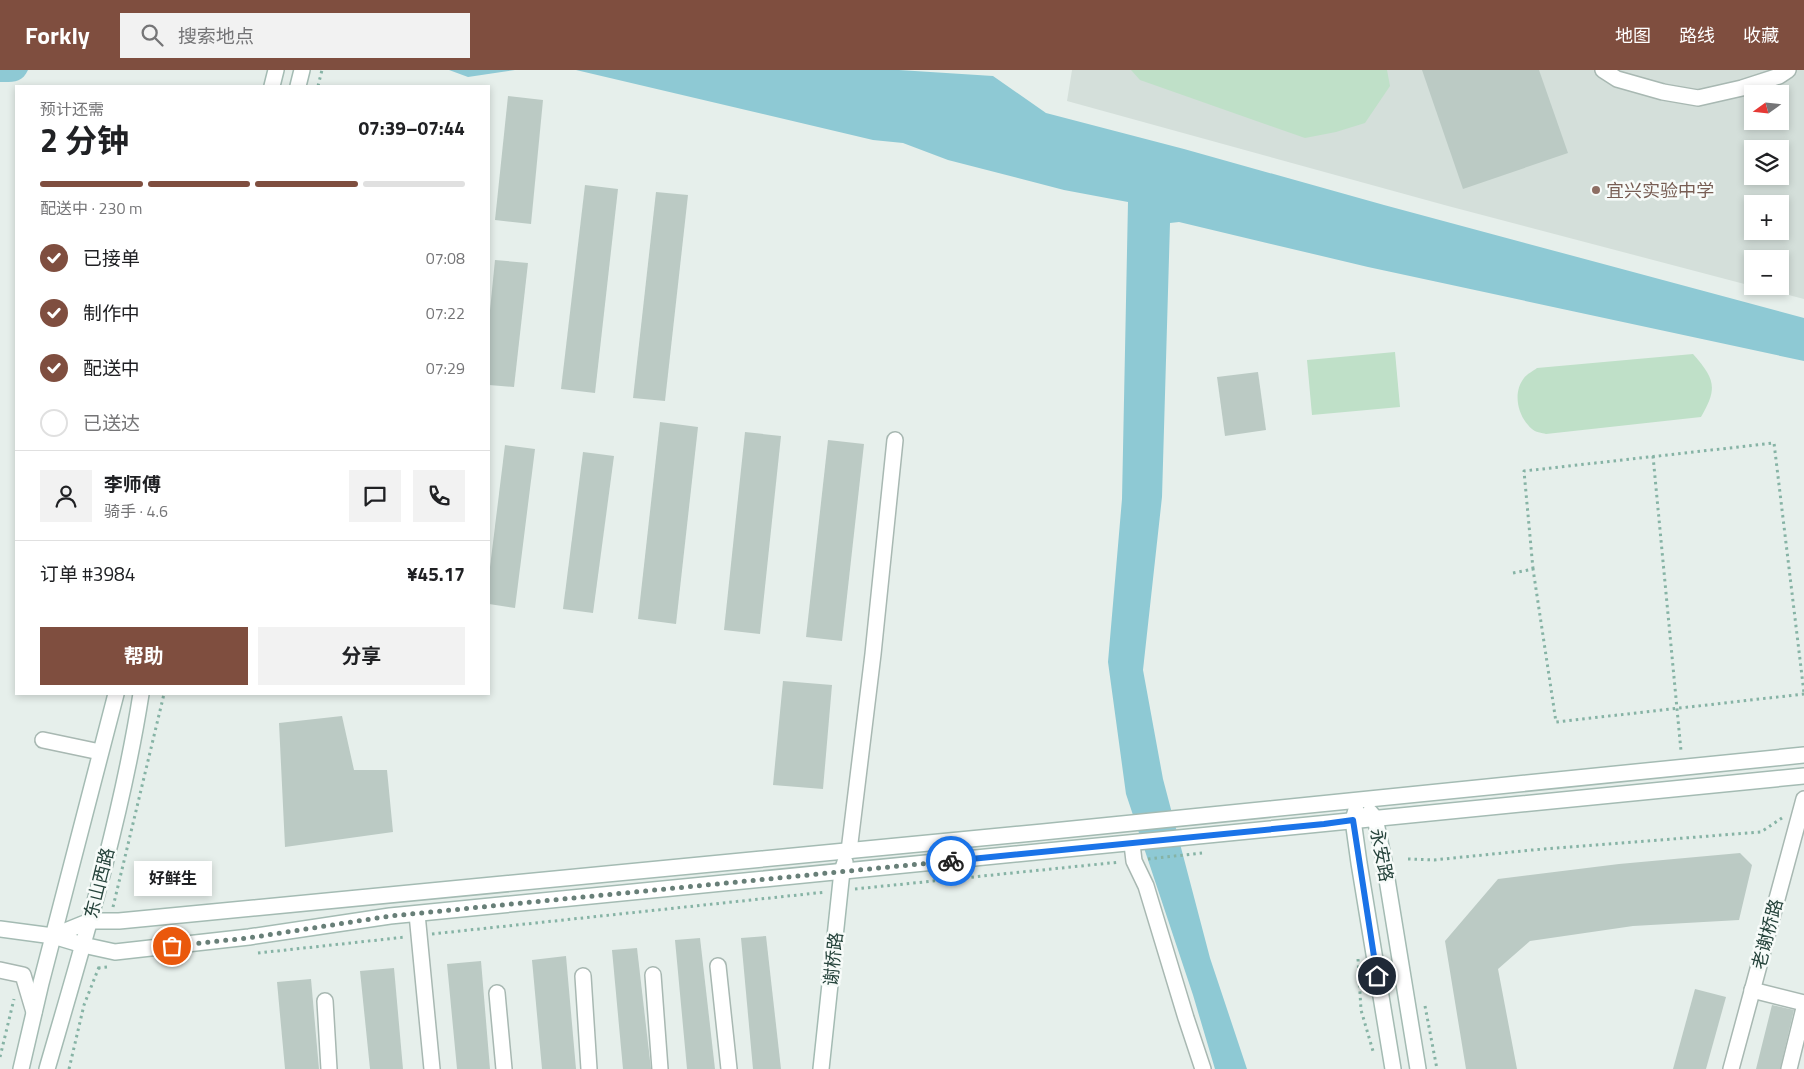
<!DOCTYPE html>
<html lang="zh">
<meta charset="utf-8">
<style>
:root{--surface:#fff;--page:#f2f2f2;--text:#202124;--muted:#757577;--line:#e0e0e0;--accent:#7f4e3f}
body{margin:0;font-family:"Titillium Web","Noto Sans SC",sans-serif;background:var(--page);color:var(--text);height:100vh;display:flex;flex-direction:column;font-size:19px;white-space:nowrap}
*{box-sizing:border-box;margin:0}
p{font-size:16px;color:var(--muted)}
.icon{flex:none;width:28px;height:28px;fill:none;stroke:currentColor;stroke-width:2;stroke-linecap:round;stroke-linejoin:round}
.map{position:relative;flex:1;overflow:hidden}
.drawer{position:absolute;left:15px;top:15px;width:475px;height:610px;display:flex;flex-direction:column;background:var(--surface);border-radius:0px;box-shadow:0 2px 8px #0003}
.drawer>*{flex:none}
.needle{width:32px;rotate:255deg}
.tools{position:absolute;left:1744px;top:15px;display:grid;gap:10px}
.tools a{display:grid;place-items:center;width:45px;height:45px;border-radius:0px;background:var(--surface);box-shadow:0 2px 8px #0003;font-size:25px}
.pin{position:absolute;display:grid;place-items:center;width:42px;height:42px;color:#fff;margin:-21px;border:2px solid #fff;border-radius:50%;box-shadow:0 1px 5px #0007}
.courier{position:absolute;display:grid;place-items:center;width:50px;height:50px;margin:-25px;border:4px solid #1a73e8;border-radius:50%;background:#fff;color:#222;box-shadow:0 1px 6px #0007}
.bubble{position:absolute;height:35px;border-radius:0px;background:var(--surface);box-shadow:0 2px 8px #0003;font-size:16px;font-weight:700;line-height:35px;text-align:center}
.overview em{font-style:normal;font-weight:700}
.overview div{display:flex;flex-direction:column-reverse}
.overview{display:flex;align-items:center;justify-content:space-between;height:85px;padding:0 25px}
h1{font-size:32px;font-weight:700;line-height:38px}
.bar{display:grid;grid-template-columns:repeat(4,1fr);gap:8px 5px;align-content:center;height:60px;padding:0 25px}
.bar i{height:6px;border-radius:4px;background:var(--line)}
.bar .active{background:var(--accent)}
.bar p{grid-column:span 4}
.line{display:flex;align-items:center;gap:12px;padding:0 25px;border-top:1px solid var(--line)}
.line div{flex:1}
.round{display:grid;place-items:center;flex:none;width:52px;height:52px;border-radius:0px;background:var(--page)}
ol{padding:0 25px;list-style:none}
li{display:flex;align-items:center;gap:15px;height:55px}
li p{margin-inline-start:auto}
li .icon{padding:5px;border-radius:50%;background:var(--accent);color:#fff;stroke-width:4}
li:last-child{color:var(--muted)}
li i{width:28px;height:28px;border:2px solid var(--line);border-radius:50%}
.cta{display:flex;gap:10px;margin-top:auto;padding:10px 25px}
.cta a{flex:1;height:58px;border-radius:0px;background:var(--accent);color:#fff;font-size:20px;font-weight:700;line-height:58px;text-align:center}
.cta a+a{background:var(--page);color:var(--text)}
header{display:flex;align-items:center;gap:30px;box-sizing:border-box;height:70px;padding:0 25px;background:var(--accent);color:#fff}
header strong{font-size:24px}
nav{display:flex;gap:28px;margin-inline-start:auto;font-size:18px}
.search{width:350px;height:45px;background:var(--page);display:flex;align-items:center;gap:12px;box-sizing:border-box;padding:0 18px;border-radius:0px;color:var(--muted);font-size:19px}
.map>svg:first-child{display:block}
.built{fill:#d4dfda;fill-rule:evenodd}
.green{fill:#bfe0c8}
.water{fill:#8ec9d4}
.building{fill:#bbcac4}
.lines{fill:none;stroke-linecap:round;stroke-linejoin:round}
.street-casing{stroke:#a8b8b2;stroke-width:18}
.secondary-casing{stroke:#a4bbb3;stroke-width:18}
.path{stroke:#86b3a5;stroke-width:3;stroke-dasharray:2.5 4;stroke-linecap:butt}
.street{stroke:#fff;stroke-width:15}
.secondary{stroke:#fff;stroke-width:15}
.done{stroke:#687f78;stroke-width:5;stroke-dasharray:0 9}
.route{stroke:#1a73e8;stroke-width:6}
.education-dot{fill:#8d6e63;stroke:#f7fbf9;stroke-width:2}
.labels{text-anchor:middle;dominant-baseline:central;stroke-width:5;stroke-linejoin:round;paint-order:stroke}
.education-label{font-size:18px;fill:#785e54;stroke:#f7fbf9;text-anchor:start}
.street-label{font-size:18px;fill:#24423a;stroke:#f7fbf9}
</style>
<header>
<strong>Forkly</strong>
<div class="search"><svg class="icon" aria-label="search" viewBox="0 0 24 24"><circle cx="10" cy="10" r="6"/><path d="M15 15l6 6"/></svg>搜索地点</div>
<nav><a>地图</a><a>路线</a><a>收藏</a></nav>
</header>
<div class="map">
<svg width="1804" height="999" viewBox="0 0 1804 999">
<rect width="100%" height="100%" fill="#e6efeb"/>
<!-- built -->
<path class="built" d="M1072,0H1804V229L1754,216H1780V189H1752V216L1448,136L1067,31ZM1752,24H1780V51H1752ZM1752,79H1780V106H1752ZM1752,134H1780V161H1752Z"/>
<!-- green -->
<g class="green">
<path d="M1131,0H1387L1390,16L1365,53L1336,62L1305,68L1140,10Z"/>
<path d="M1395,282L1400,337L1312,345L1307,290Z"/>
<path d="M1693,284C1715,309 1718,318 1701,347L1546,364C1542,363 1535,362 1532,359C1518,347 1512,323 1524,308C1527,304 1533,301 1537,298Z"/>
</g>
<!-- water -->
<g class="water">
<path d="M0,0H28C22,13 13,12 0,12Z"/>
<path d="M449,0H515L468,7Z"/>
<path d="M576,0H899L993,6L1046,43L1184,79L1384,135L1804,248V291L1368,197L1179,152L1170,153L1162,427L1143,600L1163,709L1210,888L1247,999H1215L1193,925L1126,724L1108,592L1122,429L1128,132L1064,120L948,90L903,73L873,70Z"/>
</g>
<!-- building -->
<g class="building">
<path d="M1422,0H1539L1568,83L1463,119Z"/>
<path d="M508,26L543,30L531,154L495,150Z"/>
<path d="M585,115L618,119L595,323L561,319Z"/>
<path d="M656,122L688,125L665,331L633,328Z"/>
<path d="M495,190L528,193L514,317L489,315V250Z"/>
<path d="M1258,302L1266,360L1225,366L1217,307Z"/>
<path d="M660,352L698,357L676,554L638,549Z"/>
<path d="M745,362L781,366L760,564L724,560Z"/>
<path d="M828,370L864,374L842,571L806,567Z"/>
<path d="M505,375L535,379L515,538L489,534V505Z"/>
<path d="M583,382L614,386L593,543L563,539Z"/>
<path d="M783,611L832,615L823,719L773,715Z"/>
<path d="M342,646L354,700H387L393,762L285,777L279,653Z"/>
<path d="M1740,783L1752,795L1739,850L1633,856L1530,871L1498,899L1517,999H1466L1445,871L1498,809L1619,794Z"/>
<path d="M766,866L781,999H753L741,868Z"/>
<path d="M700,868L715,999H687L675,870Z"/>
<path d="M637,878L651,999H623L612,880Z"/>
<path d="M566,886L576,999H542L532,890Z"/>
<path d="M481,891L490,999H457L447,894Z"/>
<path d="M394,898L403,999H370L360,901Z"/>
<path d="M311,909L319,999H285L277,912Z"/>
<path d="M1695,919L1726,927L1706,999H1673Z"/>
<path d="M1772,935L1794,940L1780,999H1756Z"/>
</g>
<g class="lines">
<defs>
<g id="street">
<path d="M1603,0L1617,9L1663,22L1698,28L1742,18L1779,6L1788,0"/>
<path d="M43,670L100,682"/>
<path d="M1132,774L1134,791L1146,816L1186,948L1203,999"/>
<path d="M849,781L873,584L895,370"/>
<path d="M417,844L432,999"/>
<path d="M718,896L729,999"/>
<path d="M0,900L23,905L34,942"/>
<path d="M653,905L660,999"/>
<path d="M583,906L589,999"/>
<path d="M1752,920L1804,933"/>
<path d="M497,923L504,999"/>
<path d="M325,931L329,999"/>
<path d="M1731,999L1804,729"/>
<path d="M1789,999L1804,938"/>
</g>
<g id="secondary">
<path d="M272,16L276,0"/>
<path d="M298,16L302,0"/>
<path d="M1356,740L1353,750L1359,793L1393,999"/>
<path d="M1370,742L1375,748L1384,791L1418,999"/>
<path d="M0,859L53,866L83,875L115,882L249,867L390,846L1804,706"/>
<path d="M53,866L90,851H119L1043,762L1804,685"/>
<path d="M21,999L41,913L116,624"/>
<path d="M47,999C83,875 121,751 141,624"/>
<path d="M821,999L842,801L845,792"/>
</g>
</defs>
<!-- street casing -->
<use href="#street" class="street-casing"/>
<!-- secondary casing -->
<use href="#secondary" class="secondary-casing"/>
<!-- path -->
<g class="path">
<path d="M318,16L322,0"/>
<path d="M1653,386L1681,681"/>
<path d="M1533,499L1524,401L1774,373L1804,623"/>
<path d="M1513,503L1533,499L1556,652L1804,624"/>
<path d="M1148,789L1202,783"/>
<path d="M1408,789L1434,790L1532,780L1761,762L1782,748"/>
<path d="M855,819L1120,792"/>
<path d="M113,837L164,624"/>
<path d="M432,864L826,822"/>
<path d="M258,883L406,867"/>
<path d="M1358,889L1361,940L1373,981"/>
<path d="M98,898L108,897"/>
<path d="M1425,936L1437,999"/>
<path d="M0,987L14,929"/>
<path d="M69,999L84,935L99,897"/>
</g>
<!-- street -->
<use href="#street" class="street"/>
<!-- secondary -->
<use href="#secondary" class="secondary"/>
</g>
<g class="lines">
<!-- done -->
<path class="done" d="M172,876L248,868L390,846L951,791"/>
<!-- route -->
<path class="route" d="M951,791L1324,754L1353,750L1377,906"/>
</g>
<!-- markers -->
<circle class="education-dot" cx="1596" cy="120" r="5"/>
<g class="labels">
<!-- education labels -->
<g class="education-label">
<text x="1606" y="120">宜兴实验中学</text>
</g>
<!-- street labels -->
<g class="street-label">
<text transform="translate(1382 785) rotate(79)">永安路</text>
<text transform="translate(99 813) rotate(-76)">东山西路</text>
<text transform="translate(1767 864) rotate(-75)">老谢桥路</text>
<text transform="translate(833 889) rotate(-84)">谢桥路</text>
</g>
</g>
</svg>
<div class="tools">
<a><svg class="needle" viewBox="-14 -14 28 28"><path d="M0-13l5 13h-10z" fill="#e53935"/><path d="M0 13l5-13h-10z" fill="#757577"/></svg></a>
<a><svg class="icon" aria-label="layers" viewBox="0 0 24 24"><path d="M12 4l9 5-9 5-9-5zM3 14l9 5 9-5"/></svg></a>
<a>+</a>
<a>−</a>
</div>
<div class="pin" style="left:172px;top:876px;background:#ea580c"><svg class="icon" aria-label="bag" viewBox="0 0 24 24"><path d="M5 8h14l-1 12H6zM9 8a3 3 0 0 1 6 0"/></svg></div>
<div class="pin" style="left:1377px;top:906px;background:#1f2937"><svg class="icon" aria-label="home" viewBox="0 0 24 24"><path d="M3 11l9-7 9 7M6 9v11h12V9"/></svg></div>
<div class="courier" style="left:951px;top:791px"><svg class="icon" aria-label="bike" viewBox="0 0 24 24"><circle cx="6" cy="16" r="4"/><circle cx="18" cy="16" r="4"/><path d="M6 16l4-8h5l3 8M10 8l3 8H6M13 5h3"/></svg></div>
<div class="bubble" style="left:134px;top:791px;width:78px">好鲜生</div>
<section class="drawer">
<div class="overview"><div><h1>2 分钟</h1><p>预计还需</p></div><em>07:39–07:44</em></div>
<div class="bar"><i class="active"></i><i class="active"></i><i class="active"></i><i></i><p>配送中 · 230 m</p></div>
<ol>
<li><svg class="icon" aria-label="check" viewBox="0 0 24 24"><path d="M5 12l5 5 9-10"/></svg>已接单<p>07:08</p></li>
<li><svg class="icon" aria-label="check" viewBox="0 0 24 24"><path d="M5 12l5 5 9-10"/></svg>制作中<p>07:22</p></li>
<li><svg class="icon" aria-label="check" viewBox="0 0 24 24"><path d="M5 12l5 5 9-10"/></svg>配送中<p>07:29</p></li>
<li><i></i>已送达</li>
</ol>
<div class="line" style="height:90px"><a class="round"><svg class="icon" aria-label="person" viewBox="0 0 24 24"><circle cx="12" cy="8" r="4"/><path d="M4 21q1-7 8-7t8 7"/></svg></a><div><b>李师傅</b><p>骑手 · 4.6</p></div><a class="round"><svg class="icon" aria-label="chat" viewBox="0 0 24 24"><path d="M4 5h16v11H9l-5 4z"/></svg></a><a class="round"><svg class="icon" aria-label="phone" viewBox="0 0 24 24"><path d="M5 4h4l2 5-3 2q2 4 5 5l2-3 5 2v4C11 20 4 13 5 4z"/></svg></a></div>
<div class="line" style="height:65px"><div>订单 #3984</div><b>¥45.17</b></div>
<div class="cta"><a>帮助</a><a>分享</a></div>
</section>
</div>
